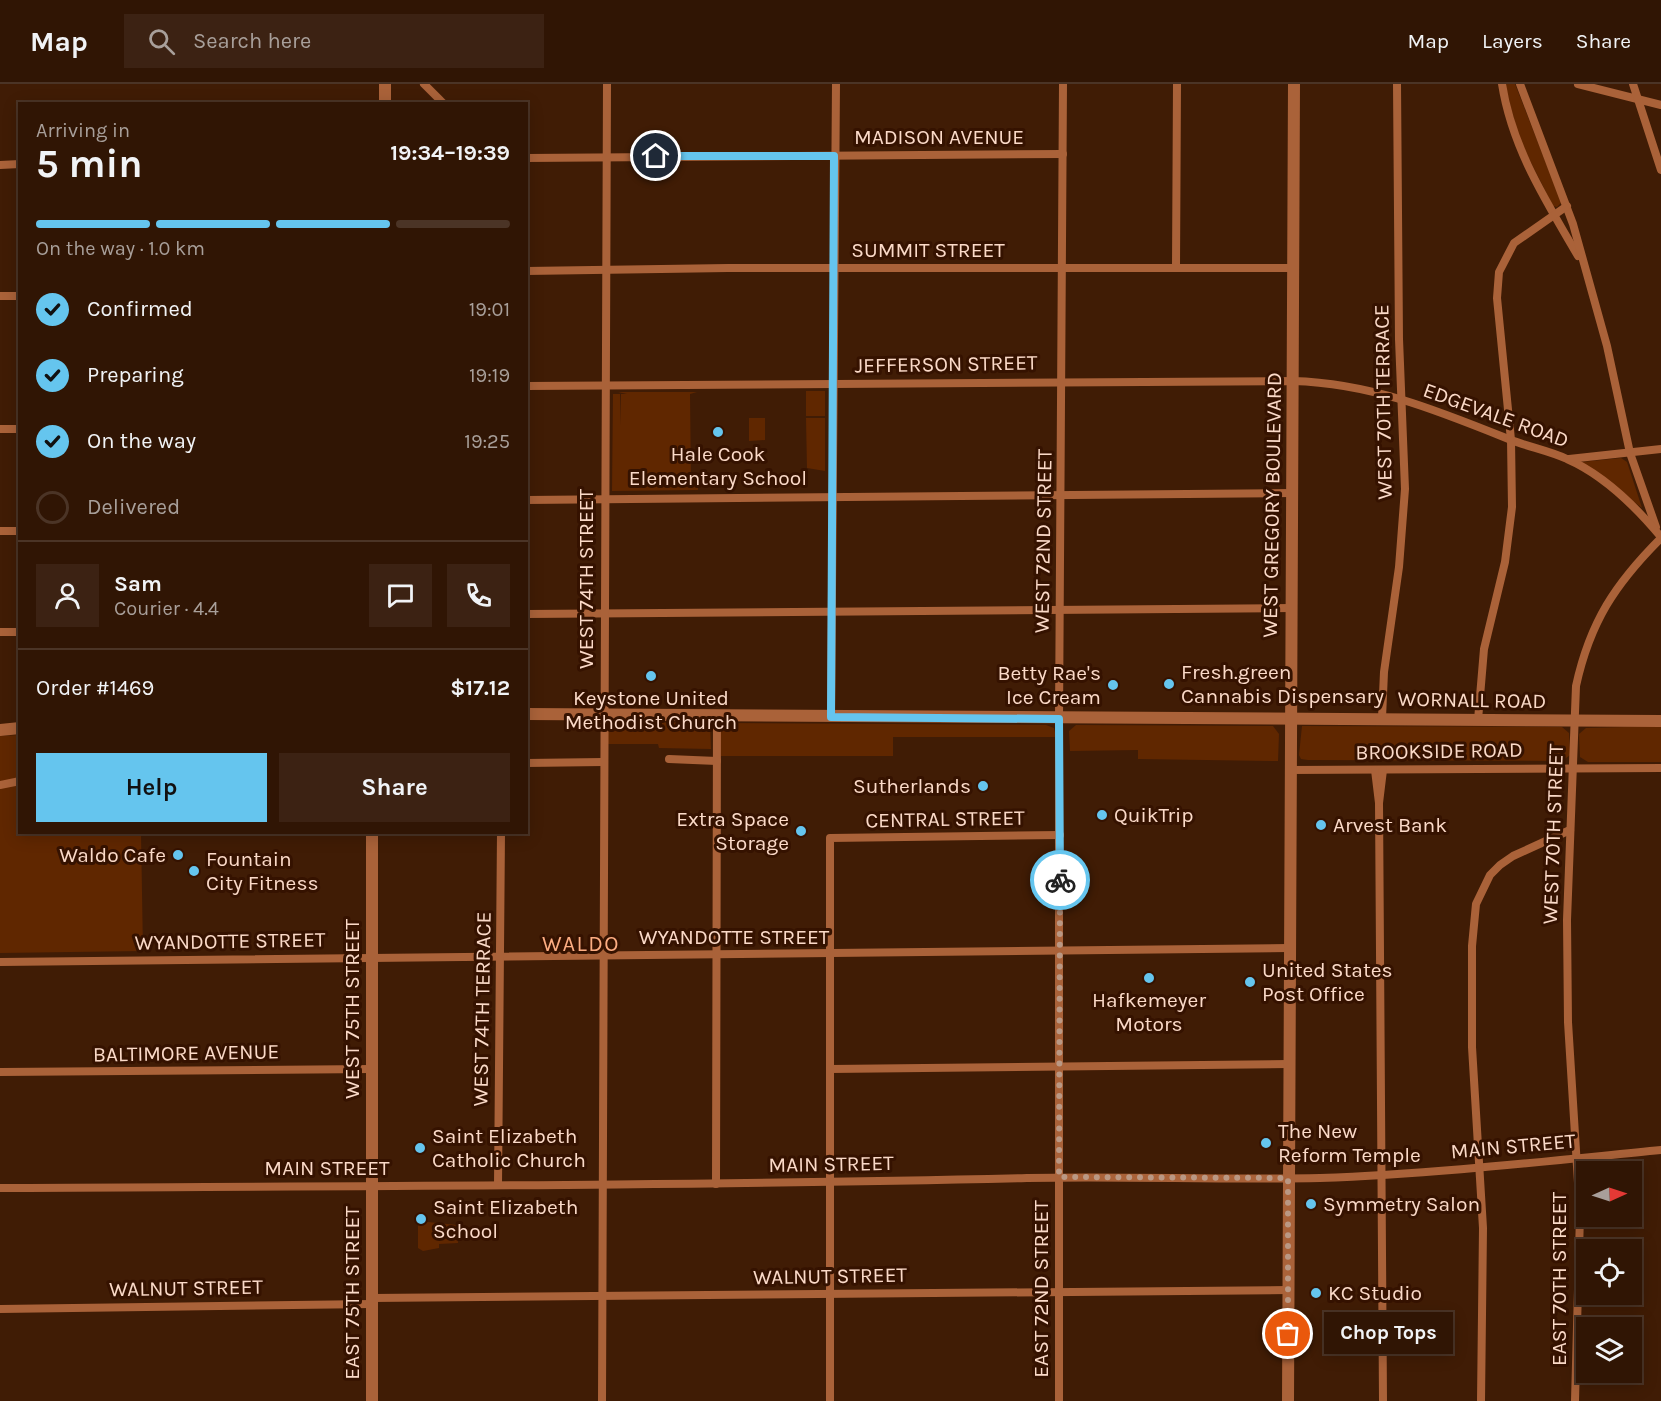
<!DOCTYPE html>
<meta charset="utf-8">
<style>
:root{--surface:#301504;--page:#3c2213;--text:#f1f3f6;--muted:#a89f9a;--line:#4b3426;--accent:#65c5ee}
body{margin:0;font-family:Karla,sans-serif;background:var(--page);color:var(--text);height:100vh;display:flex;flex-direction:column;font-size:22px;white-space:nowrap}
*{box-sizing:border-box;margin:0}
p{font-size:20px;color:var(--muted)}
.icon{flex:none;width:33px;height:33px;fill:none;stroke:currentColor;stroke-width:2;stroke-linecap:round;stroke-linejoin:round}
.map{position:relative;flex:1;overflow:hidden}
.drawer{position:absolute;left:18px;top:18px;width:510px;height:732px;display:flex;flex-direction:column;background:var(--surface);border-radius:0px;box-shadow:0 3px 15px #0003,0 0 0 2px var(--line)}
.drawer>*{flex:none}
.needle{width:39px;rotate:87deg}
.buttons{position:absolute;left:1576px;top:1077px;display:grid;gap:12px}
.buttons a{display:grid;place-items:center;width:66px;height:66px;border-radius:0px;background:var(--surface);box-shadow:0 3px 15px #0003,0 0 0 2px var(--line);font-size:30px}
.pin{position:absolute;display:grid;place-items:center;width:51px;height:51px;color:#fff;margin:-26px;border:3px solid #fff;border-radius:50%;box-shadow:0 2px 6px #0007}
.courier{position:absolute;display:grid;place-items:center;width:60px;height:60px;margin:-30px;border:4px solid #65c5ee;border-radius:50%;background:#fff;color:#222;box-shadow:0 2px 8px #0007}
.bubble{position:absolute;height:42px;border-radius:0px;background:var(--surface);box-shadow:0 3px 15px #0003,0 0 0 2px var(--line);font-size:20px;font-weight:700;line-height:42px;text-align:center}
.overview em{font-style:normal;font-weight:700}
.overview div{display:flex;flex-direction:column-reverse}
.overview{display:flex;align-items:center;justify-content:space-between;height:102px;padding:0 18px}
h1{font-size:39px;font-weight:700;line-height:45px}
.bar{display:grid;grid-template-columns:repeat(4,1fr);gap:9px 6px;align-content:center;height:72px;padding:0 18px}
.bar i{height:8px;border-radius:4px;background:var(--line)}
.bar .current{background:var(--accent)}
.bar p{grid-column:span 4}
.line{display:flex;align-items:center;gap:15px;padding:0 18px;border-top:2px solid var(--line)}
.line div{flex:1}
.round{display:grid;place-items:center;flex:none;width:63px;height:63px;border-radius:0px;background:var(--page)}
ol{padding:0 18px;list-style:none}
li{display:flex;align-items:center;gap:18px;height:66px}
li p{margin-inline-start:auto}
li .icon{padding:6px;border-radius:50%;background:var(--accent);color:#111;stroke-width:4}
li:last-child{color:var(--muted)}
li i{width:33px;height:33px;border:3px solid var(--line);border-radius:50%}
.button{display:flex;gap:12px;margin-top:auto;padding:12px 18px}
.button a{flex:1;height:69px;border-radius:0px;background:var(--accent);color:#111;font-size:24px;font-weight:700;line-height:69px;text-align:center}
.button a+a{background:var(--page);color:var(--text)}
header{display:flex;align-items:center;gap:36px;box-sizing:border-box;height:84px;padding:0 30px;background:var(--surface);border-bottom:2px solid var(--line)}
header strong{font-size:28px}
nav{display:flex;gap:33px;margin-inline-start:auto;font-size:21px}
.search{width:420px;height:54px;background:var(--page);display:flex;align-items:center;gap:15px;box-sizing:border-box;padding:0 21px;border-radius:0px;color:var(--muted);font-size:22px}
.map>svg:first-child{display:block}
.green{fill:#602700}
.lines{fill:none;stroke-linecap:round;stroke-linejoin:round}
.minor{stroke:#aa6239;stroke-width:8}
.secondary{stroke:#aa6239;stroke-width:12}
.done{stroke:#ba9884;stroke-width:6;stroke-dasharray:0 10.8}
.route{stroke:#65c5ee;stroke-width:8}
.poi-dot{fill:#65c5ee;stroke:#351200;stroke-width:2}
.labels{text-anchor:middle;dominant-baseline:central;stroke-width:6;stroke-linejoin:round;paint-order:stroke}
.street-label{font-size:21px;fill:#fbdac8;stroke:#351200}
.poi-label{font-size:21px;fill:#fbdac8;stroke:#351200;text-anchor:start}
.neighbourhood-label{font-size:22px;letter-spacing:1.5px;fill:#fcad82;stroke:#351200}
</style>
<header>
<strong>Map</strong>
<div class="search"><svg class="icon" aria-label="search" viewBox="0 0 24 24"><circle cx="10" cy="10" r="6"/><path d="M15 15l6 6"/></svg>Search here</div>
<nav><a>Map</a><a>Layers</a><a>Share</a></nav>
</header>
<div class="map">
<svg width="1661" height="1317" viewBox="0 0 1661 1317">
<rect width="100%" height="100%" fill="#401c05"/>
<!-- green -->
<g class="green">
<path d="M1505,0H1515L1559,112L1561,119L1557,123L1553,122L1519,55Z"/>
<rect x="806" y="307" width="19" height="25"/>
<path d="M618,308H697L690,310L691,401L698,402V406L612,407L613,310H620L621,342V310H627Z"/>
<path d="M749,334H765V356L749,357Z"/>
<path d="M806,334H825V387L807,384Z"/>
<path d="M1621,374L1627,378L1642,424L1582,378Z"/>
<path d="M610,638L710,639L711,665L659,664L658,660H607L608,641Z"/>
<path d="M725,639L1046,641L1054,644L1056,653H893V672H721V641Z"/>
<path d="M1076,641L1273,642L1279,650L1278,677L1138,675V666L1070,667L1069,647Z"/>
<path d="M1302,642L1562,643L1569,649L1570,671L1562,677L1308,676L1301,675L1299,671Z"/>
<path d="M1661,642V678H1588L1580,673L1579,650L1586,644Z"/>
<path d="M19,651L20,748L141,749L143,867L0,869V652Z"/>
<path d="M418,1137L457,1141L458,1159L439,1160V1164L423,1167L418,1164Z"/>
</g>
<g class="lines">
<!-- minor -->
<g class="minor">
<path d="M424,0L444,20"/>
<path d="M1502,0C1512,64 1546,117 1578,172"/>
<path d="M1520,0L1573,140L1607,262L1630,369L1656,443"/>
<path d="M1578,0L1661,21"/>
<path d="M1633,0L1661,86"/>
<path d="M526,74L1063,70"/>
<path d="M0,81L20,80"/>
<path d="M1176,183L1177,0"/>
<path d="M526,187L728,184H1293"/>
<path d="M0,212H20"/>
<path d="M526,302L1293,297C1371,299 1439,327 1511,356C1529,363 1550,367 1567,375C1604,391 1636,423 1661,453"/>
<path d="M0,345H20"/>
<path d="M1569,375L1661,365"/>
<path d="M526,416L1292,409"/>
<path d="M0,447H20"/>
<path d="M526,530L1291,524"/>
<path d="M0,548H20"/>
<path d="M831,633L836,0"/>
<path d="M1382,634L1384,588L1399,483L1405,405L1399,255L1397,0"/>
<path d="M1478,636L1484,565L1505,478L1512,423L1511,356L1497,214L1499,188L1514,159L1567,122"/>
<path d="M669,675L717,677"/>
<path d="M526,679L603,678"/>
<path d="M1289,686L1661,684"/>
<path d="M1375,686L1379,719L1383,1317"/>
<path d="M0,701L20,697"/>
<path d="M1379,719L1383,686"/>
<path d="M0,878L1288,864"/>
<path d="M830,985L1288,980"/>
<path d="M0,988L372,985"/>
<path d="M716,1100L717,632"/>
<path d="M498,1101L501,748"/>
<path d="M0,1104C342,1102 685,1102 1027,1094C1125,1092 1222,1096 1320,1094C1434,1090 1548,1077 1661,1066"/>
<path d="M372,1214L1288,1206"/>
<path d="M0,1225L372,1220"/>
<path d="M602,1317L607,0"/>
<path d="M830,1317V754L1060,751"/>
<path d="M1059,1317V635L1063,0"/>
<path d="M1481,1317L1483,1144L1472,963V862L1476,820L1490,791L1500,781L1513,772L1570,746"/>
<path d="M1575,1317L1580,1131L1568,938L1567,836L1576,602C1590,538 1615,500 1661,454"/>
</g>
<!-- secondary -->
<g class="secondary">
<path d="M385,0V20"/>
<path d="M526,630L1661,637"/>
<path d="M0,646L20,644"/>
<path d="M372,1317V748"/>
<path d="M1288,1317L1294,0"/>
</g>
</g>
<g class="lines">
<!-- done -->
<path class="done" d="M1060,796L1059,1093L1288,1094V1250"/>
<!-- route -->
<path class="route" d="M656,72H834L831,633L1059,635L1060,796"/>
</g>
<!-- markers -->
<g class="poi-dot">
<circle cx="718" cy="348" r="6"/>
<circle cx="651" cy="592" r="6"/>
<circle cx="1169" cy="600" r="6"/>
<circle cx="1113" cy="601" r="6"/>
<circle cx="983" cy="702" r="6"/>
<circle cx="1102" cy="731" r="6"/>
<circle cx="1321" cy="741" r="6"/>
<circle cx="801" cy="747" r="6"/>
<circle cx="178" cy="771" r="6"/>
<circle cx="194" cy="787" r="6"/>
<circle cx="1149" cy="894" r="6"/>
<circle cx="1250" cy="898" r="6"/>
<circle cx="1266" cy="1059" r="6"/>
<circle cx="420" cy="1064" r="6"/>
<circle cx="1311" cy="1120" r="6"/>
<circle cx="421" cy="1135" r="6"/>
<circle cx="1316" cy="1209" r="6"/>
</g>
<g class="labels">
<!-- street labels -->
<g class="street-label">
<text x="939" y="53">MADISON AVENUE</text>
<text x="928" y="166">SUMMIT STREET</text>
<text transform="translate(946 280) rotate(-1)">JEFFERSON STREET</text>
<text transform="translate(1383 318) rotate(-91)">WEST 70TH TERRACE</text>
<text transform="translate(1496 331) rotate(20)">EDGEVALE ROAD</text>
<text transform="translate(1272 421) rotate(-89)">WEST GREGORY BOULEVARD</text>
<text transform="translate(1043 457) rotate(-89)">WEST 72ND STREET</text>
<text transform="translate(586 495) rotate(-90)">WEST 74TH STREET</text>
<text transform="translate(1472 616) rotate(1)">WORNALL ROAD</text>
<text transform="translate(1439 667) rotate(-1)">BROOKSIDE ROAD</text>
<text transform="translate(945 735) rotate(-1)">CENTRAL STREET</text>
<text transform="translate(1553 750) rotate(-88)">WEST 70TH STREET</text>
<text x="734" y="853">WYANDOTTE STREET</text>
<text transform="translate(230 857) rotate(-1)">WYANDOTTE STREET</text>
<text transform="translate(352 925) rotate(-90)">WEST 75TH STREET</text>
<text transform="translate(482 925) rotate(-89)">WEST 74TH TERRACE</text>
<text transform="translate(186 969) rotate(-1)">BALTIMORE AVENUE</text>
<text transform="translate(1513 1062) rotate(-5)">MAIN STREET</text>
<text transform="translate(831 1080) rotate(-1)">MAIN STREET</text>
<text x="327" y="1084">MAIN STREET</text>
<text transform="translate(830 1192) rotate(-1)">WALNUT STREET</text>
<text transform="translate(1559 1195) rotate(-90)">EAST 70TH STREET</text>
<text transform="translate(186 1204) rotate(-1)">WALNUT STREET</text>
<text transform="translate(1041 1205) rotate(-90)">EAST 72ND STREET</text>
<text transform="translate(352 1209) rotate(-90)">EAST 75TH STREET</text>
</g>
<!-- poi labels -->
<g class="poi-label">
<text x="718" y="370" text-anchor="middle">Hale Cook<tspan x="718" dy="24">Elementary School</tspan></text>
<text x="1181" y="588">Fresh.green<tspan x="1181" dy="24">Cannabis Dispensary</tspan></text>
<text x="1101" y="589" text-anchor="end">Betty Rae's<tspan x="1101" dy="24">Ice Cream</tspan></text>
<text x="651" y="614" text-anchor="middle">Keystone United<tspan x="651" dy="24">Methodist Church</tspan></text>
<text x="971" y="702" text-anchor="end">Sutherlands</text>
<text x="1114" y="731">QuikTrip</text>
<text x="789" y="735" text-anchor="end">Extra Space<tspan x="789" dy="24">Storage</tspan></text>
<text x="1333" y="741">Arvest Bank</text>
<text x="166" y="771" text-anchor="end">Waldo Cafe</text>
<text x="206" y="775">Fountain<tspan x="206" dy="24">City Fitness</tspan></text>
<text x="1262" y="886">United States<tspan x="1262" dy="24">Post Office</tspan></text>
<text x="1149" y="916" text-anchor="middle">Hafkemeyer<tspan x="1149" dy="24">Motors</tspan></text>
<text x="1278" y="1047">The New<tspan x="1278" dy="24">Reform Temple</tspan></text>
<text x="432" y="1052">Saint Elizabeth<tspan x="432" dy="24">Catholic Church</tspan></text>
<text x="1323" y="1120">Symmetry Salon</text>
<text x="433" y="1123">Saint Elizabeth<tspan x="433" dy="24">School</tspan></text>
<text x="1328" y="1209">KC Studio</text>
</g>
<!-- neighbourhood labels -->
<g class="neighbourhood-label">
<text x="581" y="860">WALDO</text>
</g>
</g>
</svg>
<div class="buttons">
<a><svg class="needle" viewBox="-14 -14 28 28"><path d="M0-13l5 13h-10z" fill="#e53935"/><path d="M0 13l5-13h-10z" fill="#a89f9a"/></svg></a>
<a><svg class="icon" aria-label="locate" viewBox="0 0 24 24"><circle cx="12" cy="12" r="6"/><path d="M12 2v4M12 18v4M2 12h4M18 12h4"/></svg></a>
<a><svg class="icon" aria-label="layers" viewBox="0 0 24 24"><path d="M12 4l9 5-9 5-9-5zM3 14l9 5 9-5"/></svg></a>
</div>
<div class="pin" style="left:1288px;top:1250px;background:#ea580c"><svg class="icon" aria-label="bag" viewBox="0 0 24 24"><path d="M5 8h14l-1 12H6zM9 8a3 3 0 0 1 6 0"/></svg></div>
<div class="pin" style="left:656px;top:72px;background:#1f2937"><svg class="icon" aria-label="home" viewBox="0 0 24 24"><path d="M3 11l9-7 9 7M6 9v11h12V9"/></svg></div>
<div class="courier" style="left:1060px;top:796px"><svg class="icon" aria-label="bike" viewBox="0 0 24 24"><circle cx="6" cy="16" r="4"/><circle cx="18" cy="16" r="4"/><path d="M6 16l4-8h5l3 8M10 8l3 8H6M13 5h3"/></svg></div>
<div class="bubble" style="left:1324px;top:1228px;width:129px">Chop Tops</div>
<section class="drawer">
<div class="overview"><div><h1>5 min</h1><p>Arriving in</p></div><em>19:34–19:39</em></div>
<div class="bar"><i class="current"></i><i class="current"></i><i class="current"></i><i></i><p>On the way · 1.0 km</p></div>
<ol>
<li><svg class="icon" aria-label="check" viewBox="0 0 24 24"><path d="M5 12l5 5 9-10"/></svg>Confirmed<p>19:01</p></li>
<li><svg class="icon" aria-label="check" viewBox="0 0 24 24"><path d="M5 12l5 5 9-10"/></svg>Preparing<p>19:19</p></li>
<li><svg class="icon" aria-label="check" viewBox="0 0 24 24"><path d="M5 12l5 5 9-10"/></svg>On the way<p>19:25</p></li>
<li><i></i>Delivered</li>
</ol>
<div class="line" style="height:108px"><a class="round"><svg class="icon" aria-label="person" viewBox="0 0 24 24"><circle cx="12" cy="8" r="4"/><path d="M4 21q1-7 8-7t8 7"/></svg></a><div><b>Sam</b><p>Courier · 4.4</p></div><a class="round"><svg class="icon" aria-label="chat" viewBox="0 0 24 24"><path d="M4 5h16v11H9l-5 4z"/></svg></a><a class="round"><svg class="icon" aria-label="phone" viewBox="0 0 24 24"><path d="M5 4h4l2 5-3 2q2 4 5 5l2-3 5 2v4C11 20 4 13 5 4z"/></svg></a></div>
<div class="line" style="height:78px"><div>Order #1469</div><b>$17.12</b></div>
<div class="button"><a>Help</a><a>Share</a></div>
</section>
</div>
